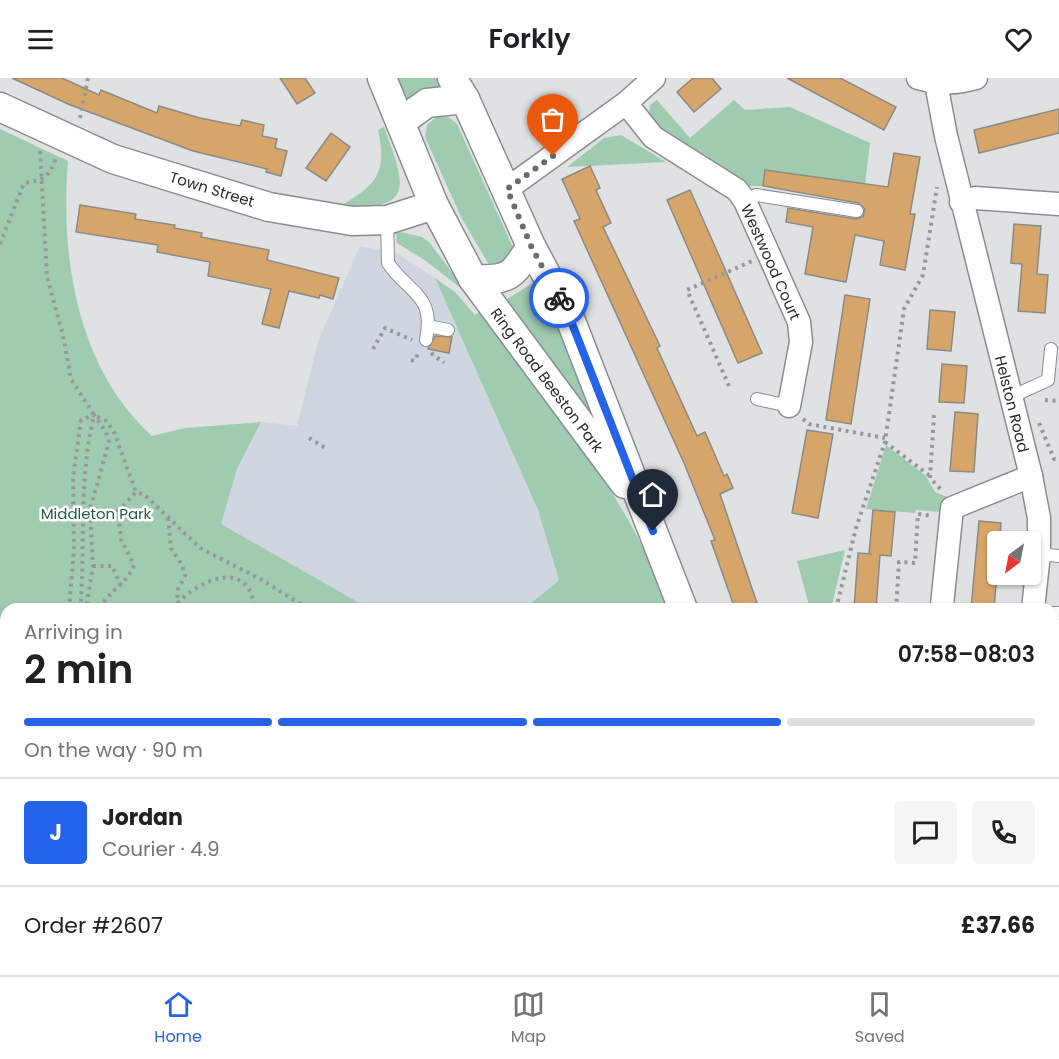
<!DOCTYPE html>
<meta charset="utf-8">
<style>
:root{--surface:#fff;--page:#f6f6f6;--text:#202124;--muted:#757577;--line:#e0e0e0;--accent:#2563eb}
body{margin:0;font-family:Poppins,sans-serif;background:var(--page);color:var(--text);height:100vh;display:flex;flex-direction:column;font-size:22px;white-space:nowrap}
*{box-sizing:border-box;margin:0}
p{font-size:20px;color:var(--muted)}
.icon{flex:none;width:33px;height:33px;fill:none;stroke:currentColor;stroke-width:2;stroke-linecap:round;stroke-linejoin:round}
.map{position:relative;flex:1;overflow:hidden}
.details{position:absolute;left:0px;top:525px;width:1059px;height:372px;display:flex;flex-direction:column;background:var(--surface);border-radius:18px 18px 0 0;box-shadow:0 2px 4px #0004}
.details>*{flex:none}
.needle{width:39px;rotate:212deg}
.tools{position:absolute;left:987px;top:453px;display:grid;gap:12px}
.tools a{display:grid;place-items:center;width:54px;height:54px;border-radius:6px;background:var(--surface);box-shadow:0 2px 4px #0004;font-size:30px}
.pin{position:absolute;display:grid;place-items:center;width:51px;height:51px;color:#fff;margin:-62px -26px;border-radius:50% 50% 50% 0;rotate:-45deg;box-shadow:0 0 6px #0007}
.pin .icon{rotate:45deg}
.courier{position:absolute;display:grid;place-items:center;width:60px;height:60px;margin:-30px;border:4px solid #2563eb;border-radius:50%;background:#fff;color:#222;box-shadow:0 2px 8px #0007}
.summary em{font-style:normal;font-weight:600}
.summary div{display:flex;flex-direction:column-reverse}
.summary{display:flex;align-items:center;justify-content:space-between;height:102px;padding:0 24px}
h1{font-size:39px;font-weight:600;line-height:45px}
.bar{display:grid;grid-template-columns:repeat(4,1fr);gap:9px 6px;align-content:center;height:72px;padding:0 24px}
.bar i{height:8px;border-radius:4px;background:var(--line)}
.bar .active{background:var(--accent)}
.bar p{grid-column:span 4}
.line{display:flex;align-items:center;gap:15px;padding:0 24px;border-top:2px solid var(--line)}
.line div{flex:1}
.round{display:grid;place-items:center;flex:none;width:63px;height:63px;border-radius:6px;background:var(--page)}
header{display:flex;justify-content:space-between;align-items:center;height:78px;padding:0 24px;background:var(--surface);font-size:27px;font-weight:600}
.dock{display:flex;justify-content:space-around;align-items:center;height:84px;border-top:2px solid var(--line);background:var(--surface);font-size:16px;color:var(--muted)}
.dock a{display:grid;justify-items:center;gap:3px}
.dock .active{color:var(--accent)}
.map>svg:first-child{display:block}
.built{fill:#d0d6df}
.green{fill:#9fcbb1}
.building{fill:#d6a569;stroke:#8c8a87;stroke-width:1.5}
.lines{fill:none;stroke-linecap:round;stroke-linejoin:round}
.service-casing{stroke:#8b8d90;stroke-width:14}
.minor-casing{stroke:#8b8d90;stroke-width:25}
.tertiary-casing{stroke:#8b8d90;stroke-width:31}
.path{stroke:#97989a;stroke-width:4;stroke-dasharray:3 4.5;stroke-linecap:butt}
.service{stroke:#fff;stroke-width:12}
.minor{stroke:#fff;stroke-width:22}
.tertiary{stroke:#fff;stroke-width:28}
.done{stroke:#6a6b6c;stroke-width:6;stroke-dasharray:0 10.8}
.route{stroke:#2563eb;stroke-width:8}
.labels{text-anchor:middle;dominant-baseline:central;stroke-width:5;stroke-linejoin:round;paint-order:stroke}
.street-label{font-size:15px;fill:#2b2b2c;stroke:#fff}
.park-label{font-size:15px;fill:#255d40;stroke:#fff}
</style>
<header><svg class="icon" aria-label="menu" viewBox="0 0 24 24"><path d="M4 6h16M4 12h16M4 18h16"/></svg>Forkly<svg class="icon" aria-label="heart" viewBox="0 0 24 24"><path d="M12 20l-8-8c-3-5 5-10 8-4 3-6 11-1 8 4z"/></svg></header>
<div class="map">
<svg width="1059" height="897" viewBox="0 0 1059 897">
<rect width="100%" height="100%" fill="#dfe1e3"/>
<!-- built -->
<path class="built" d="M360,168L398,176L435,200L538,432L559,502L524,531H370L221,446L237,391L261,344L297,348L318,263Z"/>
<!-- green -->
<g class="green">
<path d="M393,0H443L445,8L405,25Z"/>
<path d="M657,22L690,60L734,22L745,32L790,29L870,65L865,106L766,92L763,108H745L707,78L657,51L649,34L650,27Z"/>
<path d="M436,39H448L457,46L515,174L514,180L492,189L488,185L462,141L425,59L427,47Z"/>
<path d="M384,49C407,112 415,131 337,130C375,108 388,97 378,52Z"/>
<path d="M0,51L68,83C60,179 77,290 152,358L185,350L261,344L237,391L221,446L370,531H6V891H708V897H0Z"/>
<path d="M621,57L666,84L567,89L604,60Z"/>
<path d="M396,153L422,159L430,165L467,215L426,183L397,165Z"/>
<path d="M435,200L455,214L475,237L481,233C550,328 630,419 669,531H524L559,502L538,432Z"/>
<path d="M536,203L603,346L602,350L501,225Z"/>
<path d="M886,367L926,398L935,414L952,421L942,434L916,432L915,435L866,431Z"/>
<path d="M845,472L831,531H810L797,483Z"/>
<path d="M1053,699L1059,714V733L1053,731Z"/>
<path d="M751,891H798L800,892L798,897H751Z"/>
<path d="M902,891H942V897H898Z"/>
</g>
<!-- building -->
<g class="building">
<path d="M12,0H62L99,17L101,12L157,35L159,28L200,40L240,48L242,42L264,47L262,58L277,61L275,70L287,73L281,98L266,94L267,91L193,73L68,26Z"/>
<path d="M280,0H305L315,15L297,26Z"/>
<path d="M693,0H712L721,11L694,34L677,14Z"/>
<path d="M787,0H840L896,29L884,52Z"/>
<path d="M1059,31V55L979,75L974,52Z"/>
<path d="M331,55L350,69L326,103L306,90Z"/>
<path d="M894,75L920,79L910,136H915L905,192L880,187L884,163L855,157L846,204L805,196L813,149L786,144L788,130L856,141L863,139L865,131L858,125L763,108L765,92L888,109Z"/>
<path d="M590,88L600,110L596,112L611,145L603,149L660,268L657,270L697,358L705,354L724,398L727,396L733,410L720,416L759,531H735L711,463L715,462L684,385L574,143L580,141L562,101Z"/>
<path d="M690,112L762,275L738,285L667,122Z"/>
<path d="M80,127L136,136L135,141L175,147L174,150L202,155L201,159L269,172L267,182L339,200L333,221L320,217L319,220L289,213L279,250L262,246L271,211L208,198L210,184L157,174L158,167L76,154Z"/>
<path d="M1014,146L1041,148L1037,196L1048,197L1045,235L1018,233L1022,186L1011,185Z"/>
<path d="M845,217L870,221L851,346L826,342Z"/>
<path d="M930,232L955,234L951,273L927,271Z"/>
<path d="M435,258L452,259L449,275L428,271Z"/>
<path d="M942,286L967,288L964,325L939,324Z"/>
<path d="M955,334L978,336L974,394L950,393Z"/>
<path d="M807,352L833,356L818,440L792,435Z"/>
<path d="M873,432L895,434L891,478L880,477L876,531H854L858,475L872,476H869Z"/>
<path d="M979,443L1001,445L994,531H971Z"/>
</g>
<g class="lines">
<defs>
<g id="service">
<path d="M745,123L756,117L857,133"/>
<path d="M387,142L388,185C410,217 435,216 426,262"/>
<path d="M428,248L448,252"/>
<path d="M1011,319L1048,302L1051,271"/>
<path d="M757,321L789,328"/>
<path d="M1039,476L1059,478"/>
<path d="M1053,535H1059"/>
</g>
<g id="minor">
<path d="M918,0C939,6 955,6 976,0"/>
<path d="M936,5L946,58L1031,398L1039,440V476L1033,531"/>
<path d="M626,25L653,59L737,112L745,123L799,244L801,264L789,328"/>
<path d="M507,111L626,25L654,0"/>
<path d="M961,124L975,120L1059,126"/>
<path d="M942,527L952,430L1031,398"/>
<path d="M954,891V897"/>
</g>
<g id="tertiary">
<path d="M382,0L434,127L473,201L625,406"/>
<path d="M452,0L465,21L531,168L571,243L683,531"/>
<path d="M0,29L113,81L269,129L352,143L387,142L434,127"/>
<path d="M402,43L427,25L465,21"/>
<path d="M473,201C509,203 513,198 531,168"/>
<path d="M724,897L725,891"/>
</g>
</defs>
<!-- service casing -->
<use href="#service" class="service-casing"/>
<!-- minor casing -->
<use href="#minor" class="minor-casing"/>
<!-- tertiary casing -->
<use href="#tertiary" class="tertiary-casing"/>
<!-- path -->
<g class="path">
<path d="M80,40L88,0"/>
<path d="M40,73L47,199L63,257L71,301L94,337L106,343L114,354L136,414"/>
<path d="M0,166L24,105C45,102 50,98 56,79"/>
<path d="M373,271L385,250L412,262"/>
<path d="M431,275L444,285"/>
<path d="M411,282L414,283L419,274"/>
<path d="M729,308L687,212L752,183"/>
<path d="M1045,322L1059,323"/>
<path d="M934,337L930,400L943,414"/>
<path d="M803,341L809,346L885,360"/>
<path d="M1039,345L1054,381H1059"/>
<path d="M309,360L327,371"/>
<path d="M885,364L929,397"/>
<path d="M168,440L171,470L182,487L185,498L178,511L177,525"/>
<path d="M93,488H112L121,508"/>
<path d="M69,531L74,471L73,400L81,342L94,337L106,354L109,364L90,432L93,488L86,531"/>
<path d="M80,531C86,467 78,401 94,338"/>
<path d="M103,531L102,527C111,511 127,506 134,487L121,462L118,433L136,414L145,417L200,470L262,502L302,527L304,531"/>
<path d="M173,531C193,503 251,477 254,531"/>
<path d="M836,531L856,450L885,364L904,231L923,197L937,109"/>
<path d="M896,531L899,484L915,485L918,436L933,438"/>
<path d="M1053,565L1059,566"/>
<path d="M1053,736L1059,738"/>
<path d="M1053,763L1059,766"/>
<path d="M0,782L6,758"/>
<path d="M0,840L6,815"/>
<path d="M1053,852L1059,856"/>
<path d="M6,868L3,880L6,886"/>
<path d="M9,891L10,894L23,896L31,891"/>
<path d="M370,891L374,897"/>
<path d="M480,891L507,894"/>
<path d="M840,891L851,897"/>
<path d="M65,897L74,891"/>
<path d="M117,897L122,891"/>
<path d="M163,897L169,891"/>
<path d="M895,897L899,891"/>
</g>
<!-- service -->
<use href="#service" class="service"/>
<!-- minor -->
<use href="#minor" class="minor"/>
<!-- tertiary -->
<use href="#tertiary" class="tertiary"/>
</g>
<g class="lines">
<!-- done -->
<path class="done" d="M553,78L507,111L531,168L559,220"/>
<!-- route -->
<path class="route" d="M559,220L571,243L653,453"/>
</g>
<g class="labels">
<!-- street labels -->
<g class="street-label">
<text transform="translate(212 111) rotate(17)">Town Street</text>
<text transform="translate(771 184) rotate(66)">Westwood Court</text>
<text transform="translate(547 302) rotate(53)">Ring Road Beeston Park</text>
<text transform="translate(1012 326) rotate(76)">Helston Road</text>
</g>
<!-- park labels -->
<g class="park-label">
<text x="96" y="435">Middleton Park</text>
</g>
</g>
</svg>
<div class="tools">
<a><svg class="needle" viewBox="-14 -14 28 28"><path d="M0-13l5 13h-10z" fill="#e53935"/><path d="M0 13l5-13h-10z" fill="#757577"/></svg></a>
</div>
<div class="pin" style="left:553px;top:78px;background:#ea580c"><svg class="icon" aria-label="bag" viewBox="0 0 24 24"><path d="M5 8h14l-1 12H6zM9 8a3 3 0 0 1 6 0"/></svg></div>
<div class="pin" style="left:653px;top:453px;background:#1f2937"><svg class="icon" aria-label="home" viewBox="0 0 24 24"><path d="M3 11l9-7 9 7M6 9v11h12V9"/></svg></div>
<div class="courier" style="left:559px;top:220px"><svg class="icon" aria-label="bike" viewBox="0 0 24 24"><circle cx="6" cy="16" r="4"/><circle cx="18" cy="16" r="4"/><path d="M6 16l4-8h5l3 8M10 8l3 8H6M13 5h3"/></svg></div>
<section class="details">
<div class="summary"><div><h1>2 min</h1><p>Arriving in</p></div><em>07:58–08:03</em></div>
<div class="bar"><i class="active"></i><i class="active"></i><i class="active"></i><i></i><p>On the way · 90 m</p></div>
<div class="line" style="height:108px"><b class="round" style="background:var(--accent);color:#fff">J</b><div><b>Jordan</b><p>Courier · 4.9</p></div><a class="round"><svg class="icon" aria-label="chat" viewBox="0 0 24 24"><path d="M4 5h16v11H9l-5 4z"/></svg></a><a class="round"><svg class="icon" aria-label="phone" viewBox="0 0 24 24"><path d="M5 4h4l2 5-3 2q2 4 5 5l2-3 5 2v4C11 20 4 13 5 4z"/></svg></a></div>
<div class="line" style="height:78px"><div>Order #2607</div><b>£37.66</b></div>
</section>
</div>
<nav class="dock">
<a class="active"><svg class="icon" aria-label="home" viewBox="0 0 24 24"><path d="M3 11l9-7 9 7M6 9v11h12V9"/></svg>Home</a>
<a><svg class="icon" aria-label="map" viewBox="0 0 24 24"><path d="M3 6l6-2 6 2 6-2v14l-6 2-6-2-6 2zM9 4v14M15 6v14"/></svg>Map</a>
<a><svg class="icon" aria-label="saved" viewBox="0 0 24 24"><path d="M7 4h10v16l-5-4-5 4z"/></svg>Saved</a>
</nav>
